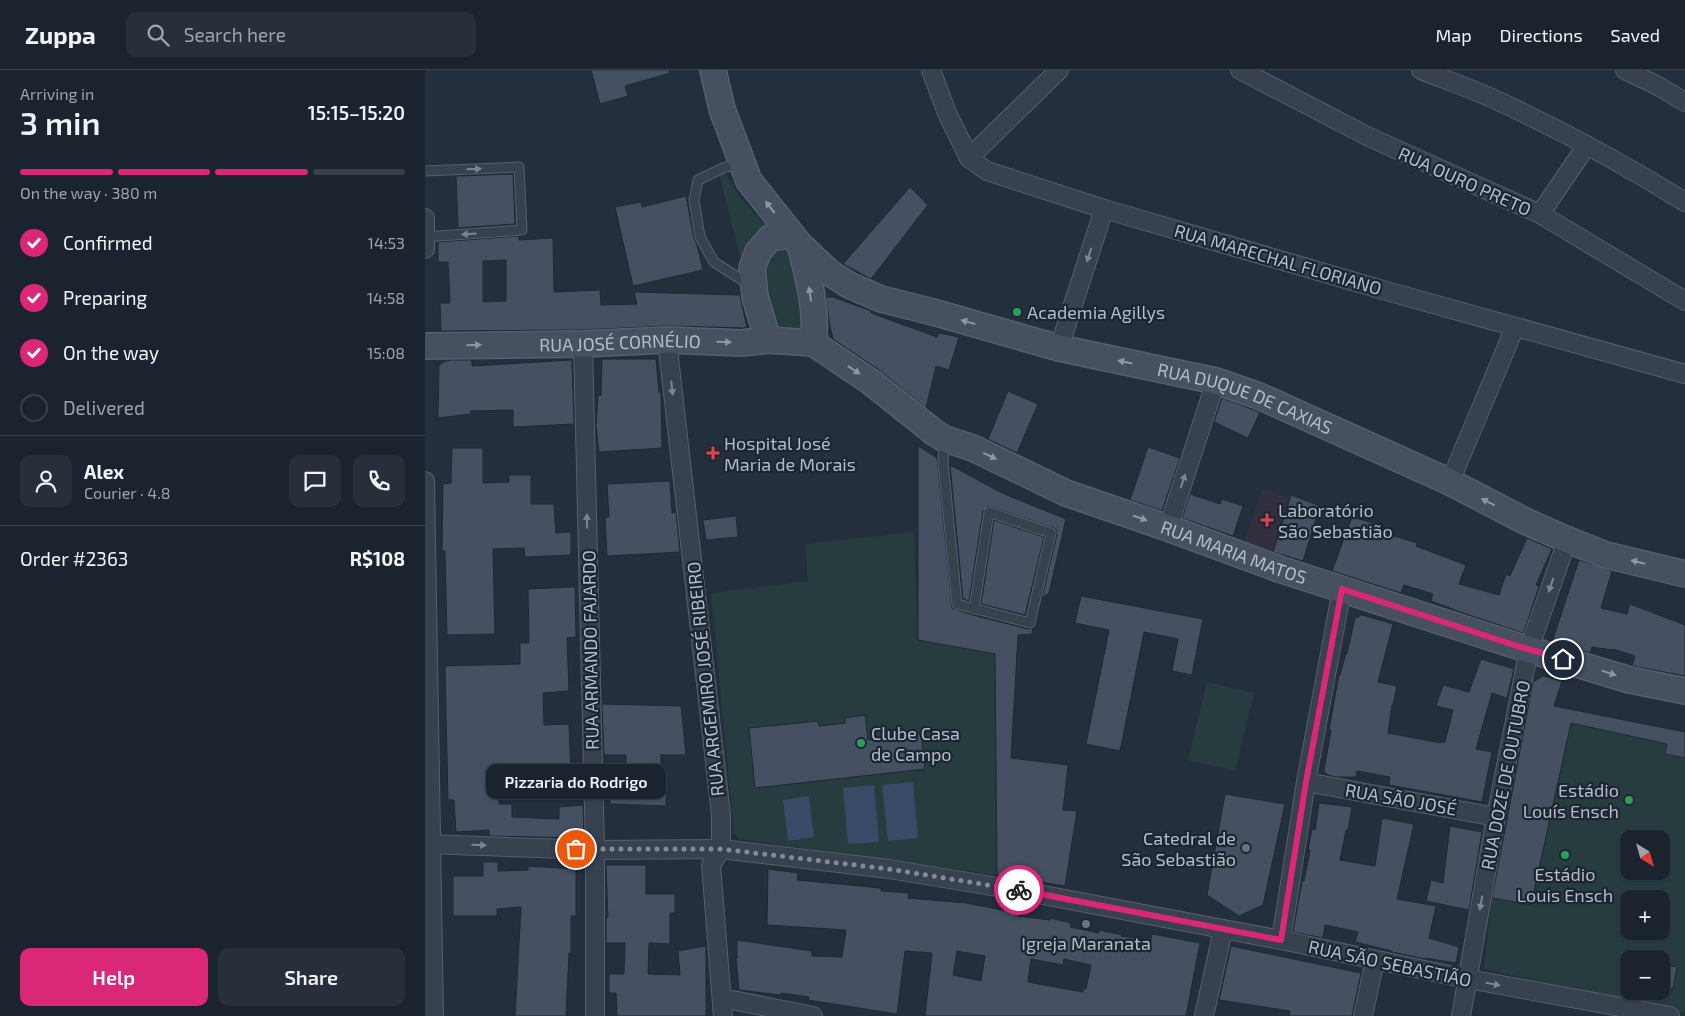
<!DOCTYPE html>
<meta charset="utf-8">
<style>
:root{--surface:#1b232e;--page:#282f3a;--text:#f1f3f6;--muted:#a0a4aa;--line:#39404a;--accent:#db2777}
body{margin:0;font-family:"Exo 2",sans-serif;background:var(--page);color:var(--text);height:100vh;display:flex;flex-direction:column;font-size:19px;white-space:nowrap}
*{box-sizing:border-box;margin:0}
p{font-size:16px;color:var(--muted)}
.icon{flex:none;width:28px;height:28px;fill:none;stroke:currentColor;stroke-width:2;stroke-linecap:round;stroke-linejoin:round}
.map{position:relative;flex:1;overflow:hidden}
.side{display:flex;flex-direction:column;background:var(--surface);width:425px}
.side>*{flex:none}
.needle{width:32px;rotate:143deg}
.tools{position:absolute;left:1195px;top:760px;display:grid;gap:10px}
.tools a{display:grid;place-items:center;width:50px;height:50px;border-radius:10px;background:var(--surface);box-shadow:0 1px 4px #0004,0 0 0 1px var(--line);font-size:25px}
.pin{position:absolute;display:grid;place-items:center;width:42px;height:42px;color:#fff;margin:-21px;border:2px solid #fff;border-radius:50%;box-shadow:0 1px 5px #0007}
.courier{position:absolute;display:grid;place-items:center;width:50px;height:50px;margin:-25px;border:4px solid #db2777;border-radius:50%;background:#fff;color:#222;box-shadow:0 1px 6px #0007}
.bubble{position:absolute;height:35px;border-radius:10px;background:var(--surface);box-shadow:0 1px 4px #0004,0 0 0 1px var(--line);font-size:16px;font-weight:600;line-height:35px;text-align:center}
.headline em{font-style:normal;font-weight:600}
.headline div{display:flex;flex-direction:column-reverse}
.headline{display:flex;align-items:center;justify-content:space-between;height:85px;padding:0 20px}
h1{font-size:32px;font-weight:600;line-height:38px}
.bar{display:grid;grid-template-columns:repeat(4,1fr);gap:8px 5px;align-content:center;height:60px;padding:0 20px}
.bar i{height:6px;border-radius:4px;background:var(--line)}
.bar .selected{background:var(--accent)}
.bar p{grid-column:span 4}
.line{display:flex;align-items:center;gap:12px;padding:0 20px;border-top:1px solid var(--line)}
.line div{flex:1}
.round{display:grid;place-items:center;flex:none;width:52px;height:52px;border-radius:10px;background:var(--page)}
ol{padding:0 20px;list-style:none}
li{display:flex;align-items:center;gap:15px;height:55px}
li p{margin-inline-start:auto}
li .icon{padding:5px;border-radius:50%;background:var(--accent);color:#fff;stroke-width:4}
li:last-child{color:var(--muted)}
li i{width:28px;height:28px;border:2px solid var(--line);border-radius:50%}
.button{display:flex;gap:10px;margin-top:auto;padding:10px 20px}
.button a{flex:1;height:58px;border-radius:10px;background:var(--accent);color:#fff;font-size:20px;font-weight:600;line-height:58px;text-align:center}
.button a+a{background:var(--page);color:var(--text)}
header{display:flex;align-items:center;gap:30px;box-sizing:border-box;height:70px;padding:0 25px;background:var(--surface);border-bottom:1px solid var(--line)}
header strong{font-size:24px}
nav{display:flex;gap:28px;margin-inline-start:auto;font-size:18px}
.search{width:350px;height:45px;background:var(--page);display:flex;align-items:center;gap:12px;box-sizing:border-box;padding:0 18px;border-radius:10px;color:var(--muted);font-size:19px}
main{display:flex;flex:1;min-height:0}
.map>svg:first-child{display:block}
.medical{fill:#32303f}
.green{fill:#263c3f;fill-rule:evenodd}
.water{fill:#394c67}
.building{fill:#455162;stroke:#1f2835;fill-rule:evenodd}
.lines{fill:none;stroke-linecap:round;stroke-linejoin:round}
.service-casing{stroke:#565f6c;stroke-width:11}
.minor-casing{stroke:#565f6c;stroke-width:20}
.secondary-casing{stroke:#565f6c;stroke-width:28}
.service{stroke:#38414e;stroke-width:9}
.minor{stroke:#38414e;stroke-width:18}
.secondary{stroke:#465061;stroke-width:25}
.oneway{fill:#7c8592}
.oneway2{fill:#8e96a5}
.done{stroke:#828b98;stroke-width:5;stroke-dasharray:0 9}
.route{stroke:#db2777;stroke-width:6}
.leisure-dot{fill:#2e9e5b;stroke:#1d2633;stroke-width:2}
.health-dot{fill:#e0444e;stroke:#1d2633;stroke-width:2}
.worship-dot{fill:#6b7280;stroke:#1d2633;stroke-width:2}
.labels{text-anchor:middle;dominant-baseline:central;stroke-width:4.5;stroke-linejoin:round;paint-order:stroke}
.street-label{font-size:18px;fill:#b4bcc9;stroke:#1d2633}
.poi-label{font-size:18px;fill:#b4bcc9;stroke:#1d2633;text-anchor:start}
</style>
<header>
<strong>Zuppa</strong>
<div class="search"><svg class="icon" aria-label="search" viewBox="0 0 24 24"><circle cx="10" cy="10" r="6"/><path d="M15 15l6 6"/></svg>Search here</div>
<nav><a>Map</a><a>Directions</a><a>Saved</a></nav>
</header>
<main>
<section class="side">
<div class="headline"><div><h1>3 min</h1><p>Arriving in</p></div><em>15:15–15:20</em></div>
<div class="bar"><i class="selected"></i><i class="selected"></i><i class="selected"></i><i></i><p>On the way · 380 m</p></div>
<ol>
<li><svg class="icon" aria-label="check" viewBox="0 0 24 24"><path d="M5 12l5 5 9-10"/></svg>Confirmed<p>14:53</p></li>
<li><svg class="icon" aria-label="check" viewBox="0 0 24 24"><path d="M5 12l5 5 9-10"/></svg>Preparing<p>14:58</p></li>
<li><svg class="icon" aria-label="check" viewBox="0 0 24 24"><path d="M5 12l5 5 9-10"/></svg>On the way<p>15:08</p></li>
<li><i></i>Delivered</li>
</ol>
<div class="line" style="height:90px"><a class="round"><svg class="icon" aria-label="person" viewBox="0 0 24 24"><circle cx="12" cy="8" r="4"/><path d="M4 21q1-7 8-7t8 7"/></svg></a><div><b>Alex</b><p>Courier · 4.8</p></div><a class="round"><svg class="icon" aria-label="chat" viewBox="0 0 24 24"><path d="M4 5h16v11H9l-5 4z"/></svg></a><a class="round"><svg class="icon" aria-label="phone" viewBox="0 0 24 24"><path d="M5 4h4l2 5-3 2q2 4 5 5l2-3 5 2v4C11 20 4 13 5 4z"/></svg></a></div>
<div class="line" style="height:65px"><div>Order #2363</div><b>R$108</b></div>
<div class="button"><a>Help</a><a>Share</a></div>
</section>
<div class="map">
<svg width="1260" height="946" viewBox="0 0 1260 946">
<rect width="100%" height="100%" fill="#242f3e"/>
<!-- medical -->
<path class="medical" d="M837,419L864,428L847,481L819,472Z"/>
<!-- green -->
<g class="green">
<path d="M300,102C311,123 324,140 342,156L323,178L319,202L294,103Z"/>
<path d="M364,176L385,260L356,261L336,208L337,181Z"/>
<path d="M489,462L493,570L570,584L572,805L314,769L309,763L286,523L383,511L380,474Z"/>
<path d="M782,612L829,623L810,701L763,690Z"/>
<path d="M1105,632L1260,662V943L1059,899L1067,828ZM1204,769H1236V801H1204ZM1204,829H1236V861H1204ZM1204,889H1236V921H1204Z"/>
</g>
<!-- water -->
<g class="water">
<path d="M488,712L493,768L463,771L457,715Z"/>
<path d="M449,715L454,772L423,774L418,718Z"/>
<path d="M384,726L389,767L363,771L358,730Z"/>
</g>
<!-- building -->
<g class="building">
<path d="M166,0H244L245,3L200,16L203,26L175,34Z"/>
<path d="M88,104L90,154L33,158L31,106Z"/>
<path d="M485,117L503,135L446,209L418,194Z"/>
<path d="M261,126L269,168L272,175L278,200L208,216L190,137L216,132L217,137Z"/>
<path d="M94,166V170L128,168L129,222L175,220L176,235L212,234L209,222L315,225L322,258L241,256L158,260L16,261L15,233H25L23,192H13V172ZM81,190V231L58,232V191Z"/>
<path d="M401,227H408L446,241V243L512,267L514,263L534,267L524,300L511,296L501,338L454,300L408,269L404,251Z"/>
<path d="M177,289H231L234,322H236L237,378L174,382L171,356L173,326L176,325Z"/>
<path d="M25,290H47V296L147,290L149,354L88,357V340L46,341V344L13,348L14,296L18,292Z"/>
<path d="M583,321L613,334L592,383L563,369Z"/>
<path d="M797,328L835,342L823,368L789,352Z"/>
<path d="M493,376L512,388L527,538L548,545L603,559L608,558L607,564L593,565L586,688L643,695L638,740L652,741L640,816L572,805L570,584L493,570Z"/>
<path d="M723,377L755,388L737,441L705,430Z"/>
<path d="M27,378H58V413L84,412V405H106V434H129L131,463L146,462V485L100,487L99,478L68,479L70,564L22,565L20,481H17L18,414L26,413Z"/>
<path d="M525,395L577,423L641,449L624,523L617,528L632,464L631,459L563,436L558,441L544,531L538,529Z"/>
<path d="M245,411L247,443L251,442L255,482L182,486L180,447H184L182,414Z"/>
<path d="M765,424L795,434L797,429L818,436L808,466L757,448Z"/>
<path d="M866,425L895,436L878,491L848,482Z"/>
<path d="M311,446L313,467L281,470L278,450Z"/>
<path d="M927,447L958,456L956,462L992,473L991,476L1041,495L1034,514L1074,525L1081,504L1085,506L1102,468L1127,479L1111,515L1114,516L1099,562L1098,563L1038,543L1006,531L1008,524L979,515L976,523L907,501Z"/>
<path d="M569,450L619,467L600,545L556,534Z"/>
<path d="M1154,490L1187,501L1176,538L1202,544L1205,534L1260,555V606L1207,596L1210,586L1188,579L1187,580L1167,577L1165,583L1127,572Z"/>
<path d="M150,517L151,567L142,568L144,621L118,623L119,655L144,654L146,704L73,708L74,734H87V747L134,749V737L158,735L159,768L64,766V760L31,762L29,730H23L20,596L95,594V573H104L103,519Z"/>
<path d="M656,526L778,549L767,605L747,601L753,569L719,562L695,681L661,674L684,560L650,553Z"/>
<path d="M937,545L968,554L953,612L972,616L968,635H967L963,663L1016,673V672H1020L1028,640L1011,636L1018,615L1044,622L1056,589L1089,599L1082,628L1067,623L1051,679L1067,682L1057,732L964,715L965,707L932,701L931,707H911L903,705L899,701L906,660H904L914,604L915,605L921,583L922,584L930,548Z"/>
<path d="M1118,606L1137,611L1129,636L1260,662V688L1240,684L1242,674L1146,653L1106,835L1067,828L1108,612Z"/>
<path d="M177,634L256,636L261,685H236V721L241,722V736L185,734V720H201V685H179Z"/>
<path d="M440,645L443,670L496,664L500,699L330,718L324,658L393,651L394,656L420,653V648Z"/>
<path d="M800,724L860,734L838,835L814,846L782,825Z"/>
<path d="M894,733L927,737L923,760H921L915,790L950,796L957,748L989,754L972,829L1011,836L1004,868L1034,877L1031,893L1000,888V889L967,882V881L930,872L933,862L900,855L898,868L868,862L877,811H879L885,780H883L887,759L890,760Z"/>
<path d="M1025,756L1057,762L1044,840L1001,831L1006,810L1018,813Z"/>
<path d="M58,792H73V801L103,800V796L151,799V846H146V883H144L141,946H90L96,837L72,839V846H28V806H58Z"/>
<path d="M181,795H221V824H250V843H245V874L224,873L223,904L255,905L253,881L281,876V946H192L191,923H184V904H199L200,873H181V848H183Z"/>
<path d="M343,799L373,803L372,810L456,818V821L484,823L483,828L541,833L593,843V846L625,850V848L646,853L645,857L674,863V860L697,865L696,866L726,871L727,864L775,873L761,946H500L507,883L480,881L472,944L383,930L384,927L356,923L355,925L314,920L311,888H312V870L387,881V886L417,887L421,860L342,855ZM532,881L560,886L556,911L528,905ZM606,889L638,895L639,889L666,895L661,919H658V922L603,912Z"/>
<path d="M806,876L936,903L927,946H864L865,941L794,930Z"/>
<path d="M1236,894L1252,897L1248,919L1236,916Z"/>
</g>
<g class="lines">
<defs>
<g id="service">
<path d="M315,95L300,97L273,110L269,130L275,167L289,192L325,215"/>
<path d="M0,101L94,97L97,160L0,167"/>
<path d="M519,372L518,392L532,534L605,553L626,463L564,442L549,539"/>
</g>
<g id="minor">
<path d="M506,0L522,43L544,88L562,101L679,139L958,220L1260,304"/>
<path d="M815,0L944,67L1115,144L1260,231"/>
<path d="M996,0C1021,10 1047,19 1071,30C1136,60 1199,94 1260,132"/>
<path d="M1200,0L1233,16L1260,32"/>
<path d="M544,88L634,0"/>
<path d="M1115,144L1162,75"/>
<path d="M0,148V179"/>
<path d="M242,270L296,745V779L286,795L298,946"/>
<path d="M158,274L170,780V946"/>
<path d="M634,278L679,139"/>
<path d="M0,411L9,946"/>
<path d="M1025,412L1090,257"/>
<path d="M743,458L791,311"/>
<path d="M881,712L1071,747"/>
<path d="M0,774L170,780L296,779L464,799L597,821L856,870L1043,909L1245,946"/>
<path d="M856,870L881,712L917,519"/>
<path d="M297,928L388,946"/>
<path d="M779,946L798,860"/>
<path d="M938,946L950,890"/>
<path d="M1036,946L1071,747L1104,579L1138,482L1143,470"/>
</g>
<g id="secondary">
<path id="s1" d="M288,0L297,39L324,111L375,175L405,203L424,215L456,229L508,242L634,278L791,311L834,326L1025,412L1102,452L1143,470L1181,485L1260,504"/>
<path d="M375,175C383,205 393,242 388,273"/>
<path d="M343,270L330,227L327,198L333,182L345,168L366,165"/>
<path id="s2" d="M388,273L446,312L510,363L520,369L548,378L641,423L743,458L854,499L1089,575L1205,610L1260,621"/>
<path id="s3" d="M0,276L158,274L242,270L317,273L343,270L388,273"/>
</g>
</defs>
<!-- service casing -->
<use href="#service" class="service-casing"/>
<!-- minor casing -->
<use href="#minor" class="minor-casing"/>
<!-- secondary casing -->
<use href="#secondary" class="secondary-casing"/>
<!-- service -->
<use href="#service" class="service"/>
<!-- minor -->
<use href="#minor" class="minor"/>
<!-- secondary -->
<use href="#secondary" class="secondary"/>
</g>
<!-- one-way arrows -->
<defs><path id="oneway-solid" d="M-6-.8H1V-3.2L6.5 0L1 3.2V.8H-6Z" transform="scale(1.25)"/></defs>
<g class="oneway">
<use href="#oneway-solid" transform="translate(49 99) rotate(-2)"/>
<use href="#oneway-solid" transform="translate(44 164) rotate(176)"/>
<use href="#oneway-solid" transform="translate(664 185) rotate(108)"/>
<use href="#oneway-solid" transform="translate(247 318) rotate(84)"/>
<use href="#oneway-solid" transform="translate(758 411) rotate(-72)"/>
<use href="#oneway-solid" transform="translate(162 451) rotate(-91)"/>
<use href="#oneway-solid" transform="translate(1126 515) rotate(109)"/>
<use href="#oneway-solid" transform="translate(54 775) rotate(2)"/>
<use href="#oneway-solid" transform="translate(1056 833) rotate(100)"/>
<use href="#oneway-solid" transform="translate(1068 914) rotate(10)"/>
</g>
<g class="oneway2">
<use href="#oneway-solid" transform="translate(345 137) rotate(-128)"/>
<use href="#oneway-solid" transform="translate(385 224) rotate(-98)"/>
<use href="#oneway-solid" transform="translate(543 252) rotate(-164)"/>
<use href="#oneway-solid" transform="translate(299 272) rotate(2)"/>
<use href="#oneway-solid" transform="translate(49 275) rotate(-1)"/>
<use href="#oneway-solid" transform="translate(700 292) rotate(-168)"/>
<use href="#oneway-solid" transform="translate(429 300) rotate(34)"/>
<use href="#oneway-solid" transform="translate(565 386) rotate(25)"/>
<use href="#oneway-solid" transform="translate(1063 432) rotate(-153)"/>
<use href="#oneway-solid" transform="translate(715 448) rotate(19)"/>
<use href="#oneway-solid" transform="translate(1213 492) rotate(-166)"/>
<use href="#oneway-solid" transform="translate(1184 603) rotate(17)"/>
</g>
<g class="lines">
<!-- done -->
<path class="done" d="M151,779H296L464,799L594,820"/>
<!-- route -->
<path class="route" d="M594,820L856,870L881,712L917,519L1089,575L1138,589"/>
</g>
<!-- markers -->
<g class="leisure-dot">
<circle cx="592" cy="242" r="5"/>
<circle cx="436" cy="673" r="5"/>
<circle cx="1204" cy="730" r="5"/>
<circle cx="1140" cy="785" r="5"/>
</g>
<g class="health-dot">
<path d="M285.5 375.5h5v5h5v5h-5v5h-5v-5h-5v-5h5z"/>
<path d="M839.5 442.5h5v5h5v5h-5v5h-5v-5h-5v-5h5z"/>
</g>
<g class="worship-dot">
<circle cx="821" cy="778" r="5"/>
<circle cx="661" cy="854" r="5"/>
</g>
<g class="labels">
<!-- street labels -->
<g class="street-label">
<text transform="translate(1040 111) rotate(24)">RUA OURO PRETO</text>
<text transform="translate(853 189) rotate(16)">RUA MARECHAL FLORIANO</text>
<text stroke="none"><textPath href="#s3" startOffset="195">RUA JOSÉ CORNÉLIO</textPath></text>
<text stroke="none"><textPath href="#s1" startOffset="675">RUA DUQUE DE CAXIAS</textPath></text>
<text stroke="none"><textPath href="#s2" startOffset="474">RUA MARIA MATOS</textPath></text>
<text transform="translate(165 580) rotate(-91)">RUA ARMANDO FAJARDO</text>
<text transform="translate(280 609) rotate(-96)">RUA ARGEMIRO JOSÉ RIBEIRO</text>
<text transform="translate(1080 705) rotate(-79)">RUA DOZE DE OUTUBRO</text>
<text transform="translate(976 729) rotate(10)">RUA SÃO JOSÉ</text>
<text transform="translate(965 893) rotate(12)">RUA SÃO SEBASTIÃO</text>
</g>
<!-- poi labels -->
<g class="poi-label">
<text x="602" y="242">Academia Agillys</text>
<text x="299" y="373">Hospital José<tspan x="299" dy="21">Maria de Morais</tspan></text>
<text x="853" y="440">Laboratório<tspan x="853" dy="21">São Sebastião</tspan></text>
<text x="446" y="663">Clube Casa<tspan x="446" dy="21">de Campo</tspan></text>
<text x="1194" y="720" text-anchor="end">Estádio<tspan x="1194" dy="21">Louís Ensch</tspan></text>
<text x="811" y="768" text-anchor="end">Catedral de<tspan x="811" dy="21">São Sebastião</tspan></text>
<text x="1140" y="804" text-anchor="middle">Estádio<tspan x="1140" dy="21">Louis Ensch</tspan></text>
<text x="661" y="873" text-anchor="middle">Igreja Maranata</text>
</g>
</g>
</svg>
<div class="tools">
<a><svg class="needle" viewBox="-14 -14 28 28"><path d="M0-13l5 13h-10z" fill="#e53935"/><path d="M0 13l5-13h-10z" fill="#a0a4aa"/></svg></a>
<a>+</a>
<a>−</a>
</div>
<div class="pin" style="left:151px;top:779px;background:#ea580c"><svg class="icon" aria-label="bag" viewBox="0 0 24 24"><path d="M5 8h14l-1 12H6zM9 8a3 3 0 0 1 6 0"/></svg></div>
<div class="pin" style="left:1138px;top:589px;background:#1f2937"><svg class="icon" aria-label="home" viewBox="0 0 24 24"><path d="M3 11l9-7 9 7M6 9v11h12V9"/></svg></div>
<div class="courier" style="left:594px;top:820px"><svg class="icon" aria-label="bike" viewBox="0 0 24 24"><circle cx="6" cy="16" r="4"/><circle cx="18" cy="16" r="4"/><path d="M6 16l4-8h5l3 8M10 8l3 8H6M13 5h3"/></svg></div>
<div class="bubble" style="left:61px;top:694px;width:180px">Pizzaria do Rodrigo</div>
</div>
</main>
